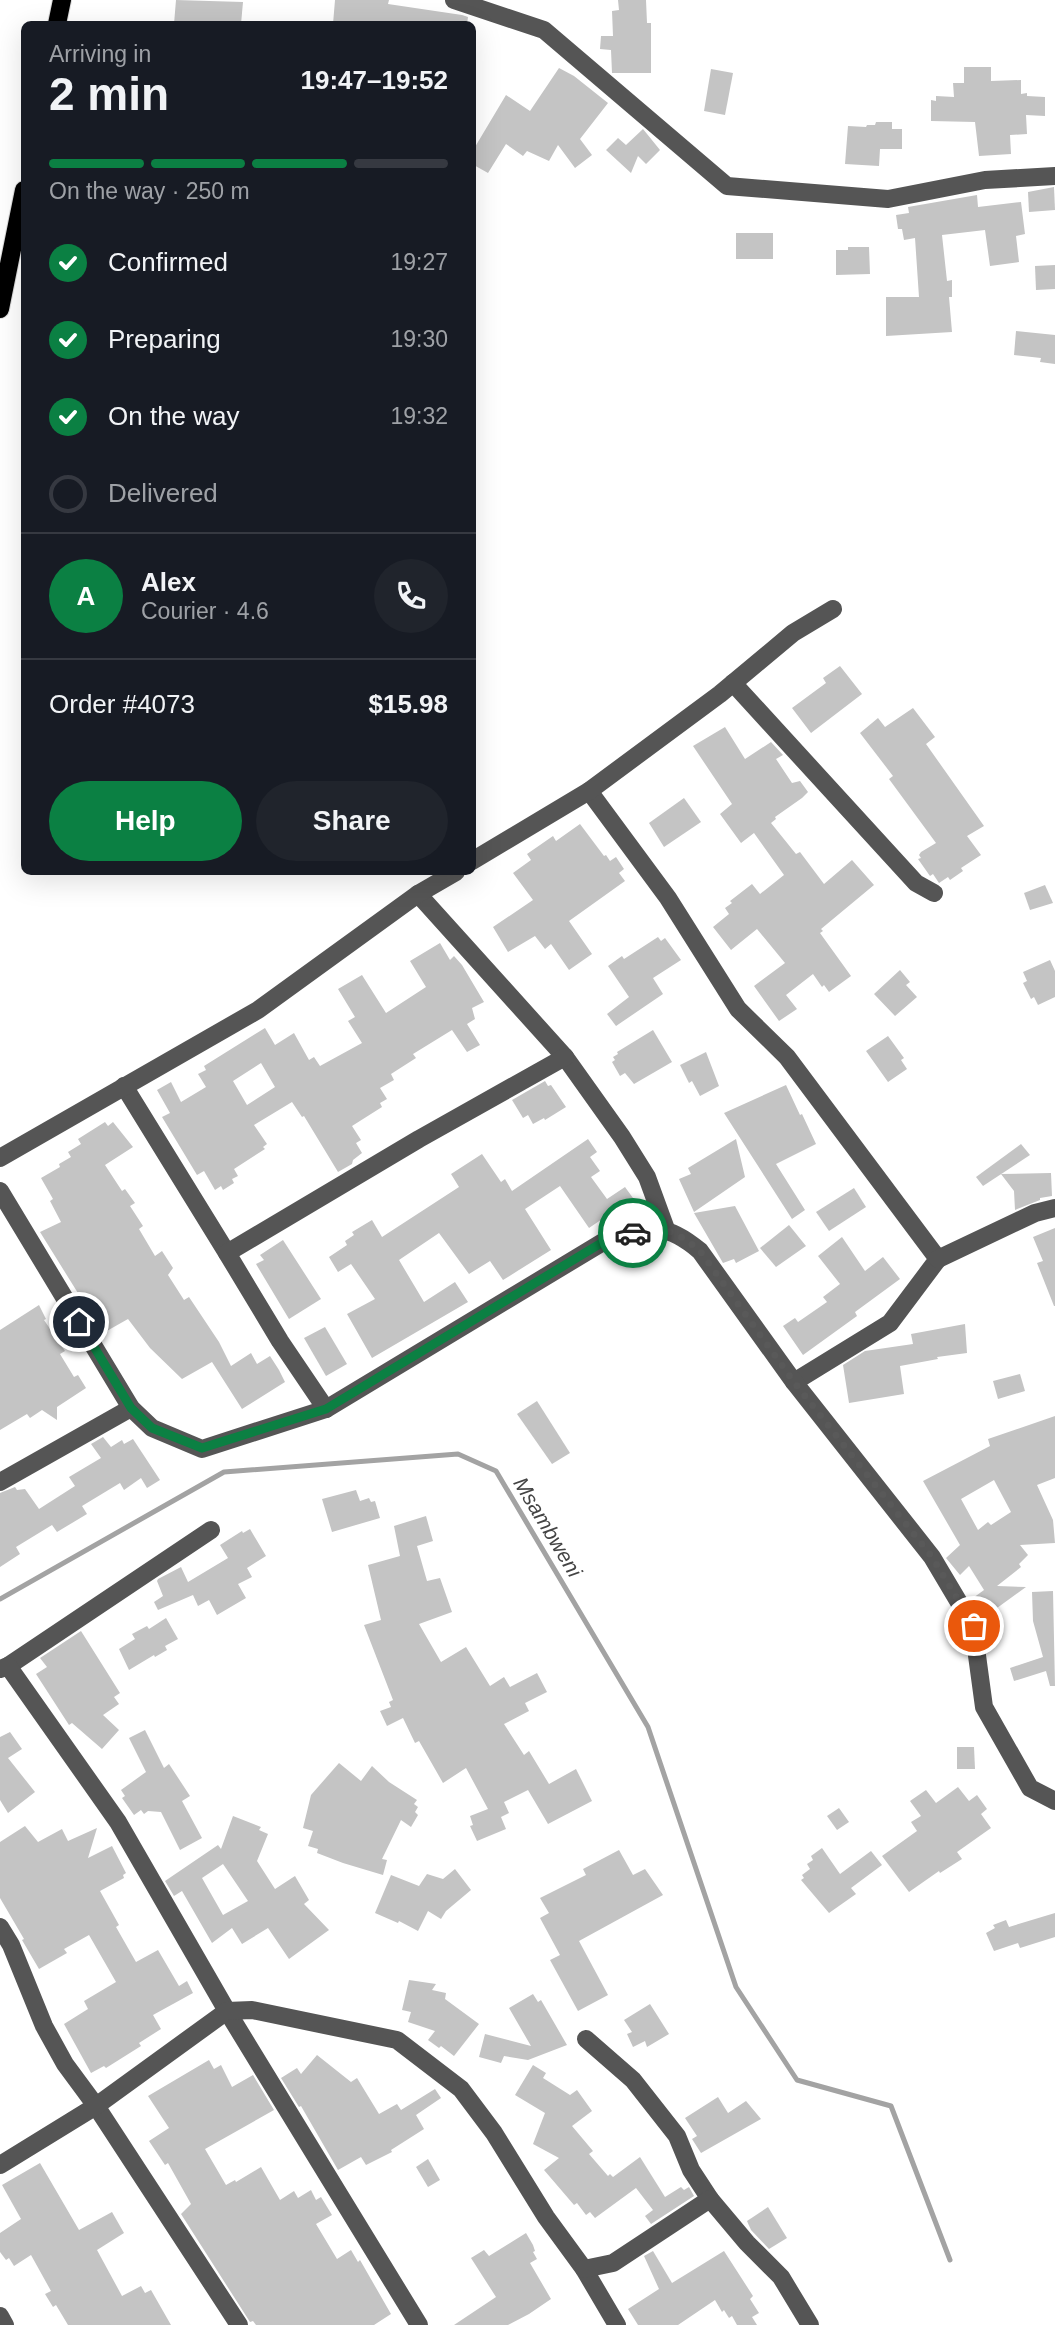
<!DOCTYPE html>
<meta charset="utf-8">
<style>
:root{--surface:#171b24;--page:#20242c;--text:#f1f3f6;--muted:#9ea1a6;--line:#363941;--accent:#0b8043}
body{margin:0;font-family:Helvetica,sans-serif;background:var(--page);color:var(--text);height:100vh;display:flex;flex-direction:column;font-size:26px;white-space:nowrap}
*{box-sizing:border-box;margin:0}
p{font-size:23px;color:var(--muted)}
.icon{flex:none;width:38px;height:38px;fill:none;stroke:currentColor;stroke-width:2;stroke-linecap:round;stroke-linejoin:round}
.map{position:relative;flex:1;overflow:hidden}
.drawer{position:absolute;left:21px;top:21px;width:455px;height:854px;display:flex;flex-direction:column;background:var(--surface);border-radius:10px;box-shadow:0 7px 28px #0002}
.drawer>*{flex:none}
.pin{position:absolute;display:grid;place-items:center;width:60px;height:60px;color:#fff;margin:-30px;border:4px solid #fff;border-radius:50%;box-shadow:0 2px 7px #0007}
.courier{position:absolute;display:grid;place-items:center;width:70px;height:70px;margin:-35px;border:5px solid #0b8043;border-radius:50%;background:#fff;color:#222;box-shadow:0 2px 9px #0007}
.overview em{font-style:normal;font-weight:800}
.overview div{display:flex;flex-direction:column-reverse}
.overview{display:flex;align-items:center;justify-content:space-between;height:119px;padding:0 28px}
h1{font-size:46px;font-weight:800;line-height:52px}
.bar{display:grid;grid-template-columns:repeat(4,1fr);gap:10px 7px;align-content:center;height:84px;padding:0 28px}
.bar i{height:9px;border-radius:5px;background:var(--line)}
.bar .current{background:var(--accent)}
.bar p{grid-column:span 4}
.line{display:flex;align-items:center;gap:18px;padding:0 28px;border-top:2px solid var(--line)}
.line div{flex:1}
.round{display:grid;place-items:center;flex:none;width:74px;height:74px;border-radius:37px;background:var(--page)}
ol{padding:0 28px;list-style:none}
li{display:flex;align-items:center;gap:21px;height:77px}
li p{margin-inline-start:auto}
li .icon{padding:7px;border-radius:50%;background:var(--accent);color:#fff;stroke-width:4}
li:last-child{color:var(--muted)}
li i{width:38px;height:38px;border:4px solid var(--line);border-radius:50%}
.cta{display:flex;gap:14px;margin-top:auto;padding:14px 28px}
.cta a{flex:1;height:80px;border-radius:42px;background:var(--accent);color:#fff;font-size:28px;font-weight:800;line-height:80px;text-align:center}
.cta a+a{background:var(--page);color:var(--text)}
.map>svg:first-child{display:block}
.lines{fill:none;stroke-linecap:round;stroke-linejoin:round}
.stream{stroke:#a3a3a3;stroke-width:5}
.building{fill:#c4c4c4;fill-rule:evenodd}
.major-casing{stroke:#dbdbdb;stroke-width:20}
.minor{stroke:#555;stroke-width:18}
.major{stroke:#000;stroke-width:18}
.done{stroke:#595959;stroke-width:7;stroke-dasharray:0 12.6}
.route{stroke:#0b8043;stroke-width:9}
.labels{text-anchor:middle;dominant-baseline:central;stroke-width:5;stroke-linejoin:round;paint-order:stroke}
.water-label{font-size:21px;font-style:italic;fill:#444;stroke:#fff}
</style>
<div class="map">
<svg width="1055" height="2325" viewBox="0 0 1055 2325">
<rect width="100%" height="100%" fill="#fff"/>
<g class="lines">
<!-- stream -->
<path class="stream" d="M0,1599L224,1472L458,1454L496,1471L648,1727L736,1987L797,2080L891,2106L950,2260"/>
</g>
<!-- building -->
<g class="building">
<path d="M176,0L243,2L241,24H174Z"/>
<path d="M335,0H389L388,4L462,15L468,17L467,24H390L377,21L376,24H333Z"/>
<path d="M618,0H646L647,23H651V73H612L611,50L600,49L601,36H613L612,11L619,10Z"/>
<path d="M964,67H991V81L1021,80V94L1027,93V96L1045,97V116L1026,115L1027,134L1010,135L1011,154L979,156L975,122L931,121V100L936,101V96L954,97L953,83H964Z"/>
<path d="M559,68L574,76L608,103L580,139L592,155L575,168L558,145L549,161L527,151L523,156L506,144L488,173L472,164V152L506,95L530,111Z"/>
<path d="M711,69L733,73L725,115L704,111Z"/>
<path d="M876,122H892V129H902V149H880L879,166L845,164L848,126L866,127L867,125H875Z"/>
<path d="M643,129L660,150L646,164L638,156L631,173L606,150L618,138L626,145Z"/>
<path d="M1054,187L1055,210L1029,212L1028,192Z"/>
<path d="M977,195L978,207L1021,202L1025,234L1016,236L1019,262L990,266L985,230L942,235L947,281L952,280V297H949L952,332L886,336V297H919L915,238L904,240L902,229H898L896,215L909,213L908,207Z"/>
<rect x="736" y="233" width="37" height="26"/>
<path d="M848,247H869L870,274L836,275V250H848Z"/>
<path d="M1055,265V289L1036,290L1035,266Z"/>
<path d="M1016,331L1055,335V364L1040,362L1041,358L1014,355Z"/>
<path d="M840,666L862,694L811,733L792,708L826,683L823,678Z"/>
<path d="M913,708L935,737L926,744L984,826L967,836L981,855L961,868L963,871L950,880L948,877L939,883L933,874L930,876L918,859L921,858L919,855L921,852L936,843L889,779L893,776L860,733L878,718L885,727Z"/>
<path d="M725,727L745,759L771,742L783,755L776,759L792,783L800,781L808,792L802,798L775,817L776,819L771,823L796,854L800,852L824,884L852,860L874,885L821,929L823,931L820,933L851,976L829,992L824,985L822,987L813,974L786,995L797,1009L779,1021L754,986L785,963L757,929L731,950L713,927L729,914L725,908L732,903L730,901L752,884L760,894L784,875L754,833L741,843L720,814L732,804L693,746Z"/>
<path d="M684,798L701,822L664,847L649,823Z"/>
<path d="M580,824L604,856L606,855L610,861L616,857L624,869L619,873L625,881L569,921L592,954L569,970L551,944L545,949L535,936L508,952L493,927L533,900L513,873L531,860L527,854L553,836L556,841Z"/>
<path d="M1045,885L1053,903L1030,910L1024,893Z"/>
<path d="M658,937L661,941L665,938L681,960L653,978L663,994L616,1026L607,1014L629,997L608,966L622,956L624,959Z"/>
<path d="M440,943L450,960L454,956L462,965L484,1002L472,1008L475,1019L467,1024L480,1045L467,1052L452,1030L413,1054L416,1058L391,1074L394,1080L380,1088L387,1099L380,1103L382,1107L352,1126L361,1140L356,1143L362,1153L353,1160L352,1164L338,1172L304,1116L302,1117L292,1102L254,1125L267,1144L263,1147L265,1149L234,1169L238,1176L232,1179L234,1183L223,1190L221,1186L215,1190L204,1171L197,1175L162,1117L170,1113L157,1090L171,1082L181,1102L206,1087L198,1074L206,1070L204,1066L265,1028L275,1045L294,1033L309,1060L314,1057L320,1066L362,1043L348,1021L355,1017L338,989L362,975L386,1013L426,987L410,961ZM261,1063L275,1087L247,1105L233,1081Z"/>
<path d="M1050,960L1055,971V997L1038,1005L1034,997L1031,999L1023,983L1027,981L1023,972Z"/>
<path d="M900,970L910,982L906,985L917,997L895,1016L874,994Z"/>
<path d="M653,1030L672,1062L634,1084L625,1073L620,1076L612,1062L615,1060L613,1057L618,1054L617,1052Z"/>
<path d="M888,1036L904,1058L901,1060L907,1069L888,1082L866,1051Z"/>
<path d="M706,1052L719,1086L700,1096L692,1081L689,1083L680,1065Z"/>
<path d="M545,1081L548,1086L551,1085L566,1107L545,1120L544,1118L533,1124L528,1115L523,1118L512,1100Z"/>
<path d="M786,1085L800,1115L802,1114L816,1144L776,1164L805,1210L792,1219L724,1113Z"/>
<path d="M105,1122L108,1126L113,1122L133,1147L105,1165L122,1191L125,1189L135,1203L130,1206L143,1226L139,1229L155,1256L162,1251L173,1268L168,1275L184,1300L189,1297L219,1342L231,1366L251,1353L257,1364L270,1356L279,1370L285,1382L242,1409L212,1362L182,1379L150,1348L128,1319L105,1332L89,1304L86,1306L40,1232L61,1222L50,1201L53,1199L41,1178L60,1167L59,1164L71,1157L68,1152L81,1144L78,1139Z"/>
<path d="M588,1139L597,1152L590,1157L600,1171L591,1177L607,1199L625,1187L633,1198L589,1228L560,1186L525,1209L551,1250L503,1280L490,1261L469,1274L439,1233L399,1260L424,1302L455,1282L468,1302L372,1358L347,1314L375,1299L351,1264L338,1272L329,1257L347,1245L345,1241L354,1235L352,1232L372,1220L382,1237L459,1187L451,1174L482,1154L501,1182L505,1179L512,1191Z"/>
<path d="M736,1139L745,1177L694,1212L679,1179L691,1174L688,1168Z"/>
<path d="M1021,1144L1030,1155L983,1186L976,1177Z"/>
<path d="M1051,1173L1052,1196L1040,1198V1200L1015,1210L1014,1191L1001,1174Z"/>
<path d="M854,1188L866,1207L829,1231L816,1212Z"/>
<path d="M735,1206L759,1251L736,1263L734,1259L723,1263L694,1213Z"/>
<path d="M789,1225L806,1246L776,1267L760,1248Z"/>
<path d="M1055,1228V1306H1054L1037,1263L1043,1261L1033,1237Z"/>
<path d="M842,1237L865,1271L883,1257L900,1279L855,1312L857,1316L803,1355L783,1326L795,1318L798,1322L827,1302L823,1297L840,1284L818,1256Z"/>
<path d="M283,1240L321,1299L289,1319L256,1264L264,1260L260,1255Z"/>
<path d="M39,1305L46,1319L44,1320L65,1351L60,1354L74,1377L78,1375L86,1388L57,1407V1420L42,1410L30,1418L27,1414L0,1430V1330Z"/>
<path d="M965,1324L967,1353L937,1357L938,1359L900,1366L904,1394L849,1403L843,1365L865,1351L913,1344L911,1334Z"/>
<path d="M325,1327L347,1364L326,1376L304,1338Z"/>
<path d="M1020,1374L1025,1391L998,1399L993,1381Z"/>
<path d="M537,1401L570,1453L552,1464L517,1414Z"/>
<path d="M1055,1416V1478L1037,1485L1053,1520L1055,1543L1020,1545L1028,1555L1019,1564L1021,1567L997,1586L1026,1587L986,1616L973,1598L984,1590L969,1566L960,1575L946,1558L960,1545L923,1481L990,1446L988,1439ZM994,1480L1011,1512L991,1525L988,1522L978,1530L961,1499Z"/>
<path d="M103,1437L111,1447L122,1440L124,1444L133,1439L160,1480L147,1488L141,1478L124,1490L120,1483L82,1506L87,1514L57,1532L52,1525L16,1547L20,1554L0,1567V1493L15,1487L17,1490L25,1489L39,1509L75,1486L69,1477L101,1458L91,1444Z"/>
<path d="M356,1490L360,1501L369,1498L371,1502L375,1501L380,1518L332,1532L322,1499Z"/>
<path d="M426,1516L433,1541L417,1546L427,1581L440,1578L452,1612L419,1624L441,1662L466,1647L490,1686L504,1677L510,1687L537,1673L547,1692L525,1703L529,1711L504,1724L524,1755L529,1751L549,1784L576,1769L592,1801L548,1824L528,1790L504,1802L509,1813L501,1817L506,1829L477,1841L470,1826L473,1825L470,1816L488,1809L466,1768L443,1783L419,1741L415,1743L403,1718L387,1726L380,1711L391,1707L389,1702L393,1700L364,1625L381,1620L368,1565L400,1556L394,1526Z"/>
<path d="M250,1529L266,1556L247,1568L252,1577L238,1584L246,1598L217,1615L209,1600L198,1606L193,1595L158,1610L154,1602L163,1596L157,1581L158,1579L181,1567L188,1582L228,1558L220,1545L242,1531L243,1533Z"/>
<path d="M1053,1591L1055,1686H1050L1046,1671L1014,1681L1010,1668L1043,1657L1033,1621L1032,1592Z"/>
<path d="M166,1618L178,1639L165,1646L167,1650L155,1657L154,1655L129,1670L119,1649L135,1639L132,1634L147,1626L149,1629Z"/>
<path d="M81,1631L120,1693L114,1697L119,1704L103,1715L119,1730L102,1749L72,1723L69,1725L36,1674L47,1667L40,1658Z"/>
<path d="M145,1730L164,1768L169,1764L190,1796L182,1801L202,1838L180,1850L161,1812L148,1811L144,1814L141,1810L134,1815L122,1798L125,1796L121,1790L146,1772L129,1738Z"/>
<path d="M10,1732L22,1749L8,1758L35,1792L8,1813L0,1800V1737Z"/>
<path d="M957,1747H974L975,1769H957Z"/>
<path d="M339,1763L361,1781L372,1766L389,1782L417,1800L414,1804L418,1807L415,1812L418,1815L411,1827L401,1820L382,1859L387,1860L383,1875L343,1863L317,1853L318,1849L308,1846L313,1831L303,1828L311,1795Z"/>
<path d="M958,1787L969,1801L977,1795L987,1809L981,1814L991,1828L957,1852L962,1859L940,1873L939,1871L909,1892L882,1856L917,1831L911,1822L921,1816L910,1801L926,1790L936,1803Z"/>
<path d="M839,1808L849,1822L837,1830L827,1816Z"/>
<path d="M233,1816L261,1827L259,1830L268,1834L257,1861L275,1889L295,1876L309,1900L304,1904L329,1930L289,1959L268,1928L242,1944L232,1928L212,1943L182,1891L174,1896L165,1881L218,1845L221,1849ZM223,1864L248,1901L223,1915L202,1878Z"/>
<path d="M25,1826L38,1842L62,1829L68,1841L97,1828L88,1858L112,1846L126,1873L123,1875L124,1878L100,1891L119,1925L116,1927L136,1962L158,1950L179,1986L187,1981L193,1993L153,2015L161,2029L139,2043L141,2046L106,2068L104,2066L91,2073L64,2024L88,2009L84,2001L116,1982L89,1935L64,1949L67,1953L39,1969L22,1940L24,1939L0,1898V1842Z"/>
<path d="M822,1848L840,1874L871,1851L882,1865L851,1888L856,1894L829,1913L801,1880L804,1878L802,1875L810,1869L807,1864L813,1860L811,1856Z"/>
<path d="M619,1850L633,1875L645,1869L663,1895L579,1941L608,1995L578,2011L550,1960L560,1955L540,1918L549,1913L540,1898L586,1875L583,1869Z"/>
<path d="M455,1869L471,1890L446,1911L441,1919L428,1911L418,1931L399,1921L398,1923L375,1913L391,1875L419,1886L427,1874L443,1879Z"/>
<path d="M1055,1913V1937L1020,1948L1018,1943L994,1951L986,1933L995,1928L993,1925L1006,1920L1009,1927Z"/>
<path d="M409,1980L436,1984L432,1990L446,1993L445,1999L479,2024L454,2056L441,2046L439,2048L428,2040L435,2031L408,2022L411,2012L402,2010Z"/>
<path d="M533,1994L538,2002L541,2000L567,2045L528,2060L504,2056L501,2063L479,2057L485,2034L531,2046L509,2008Z"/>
<path d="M650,2004L669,2034L647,2047L645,2041L633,2047L627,2034L632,2032L624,2020Z"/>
<path d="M317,2055L351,2082L357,2078L379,2114L397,2104L401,2110L435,2089L441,2098L416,2115L424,2129L391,2150L392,2152L366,2165L361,2157L338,2170L301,2106L299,2107L281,2078L297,2068L301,2074Z"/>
<path d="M209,2060L214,2069L221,2065L232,2087L253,2075L274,2110L205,2149L226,2185L235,2180L236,2182L261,2167L280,2200L294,2191L298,2198L311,2190L316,2200L321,2197L332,2215L316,2224L337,2259L351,2250L358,2262L360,2260L391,2314L374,2325H256L253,2321L250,2322L181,2214L191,2204L168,2163L165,2165L149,2141L169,2128L148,2096Z"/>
<path d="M533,2065L546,2073L543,2078L570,2095L577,2090L592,2111L572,2126L593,2151L589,2154L608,2176L610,2174L613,2177L640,2157L665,2197L681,2187L684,2190L689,2187L694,2196L651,2224L645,2216L653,2210L636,2188L595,2218L590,2212L586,2215L577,2203L574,2205L544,2170L559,2158L533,2144L545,2113L515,2095Z"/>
<path d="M718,2097L728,2113L746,2101L761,2119L701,2153L692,2139L697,2136L685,2118Z"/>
<path d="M428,2159L440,2180L428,2187L416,2167Z"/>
<path d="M40,2163L79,2230L112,2212L124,2233L97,2250L122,2296L141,2286L145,2293L151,2290L171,2325H68L56,2305L53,2307L45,2294L51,2291L31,2255L14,2266L9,2258L6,2260L0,2252V2233L21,2219L2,2185Z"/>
<path d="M768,2207L787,2238L769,2249L751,2230L747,2221Z"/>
<path d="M526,2233L533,2245L535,2251L533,2252L537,2259L530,2263L551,2299L529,2314L508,2325H454L496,2297L471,2258L484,2250L489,2256Z"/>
<path d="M653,2251L672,2283L724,2251L753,2296L750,2299L759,2313L752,2317L757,2325H737L732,2316L729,2318L724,2310L722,2312L715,2300L678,2325H638L628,2309L659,2289L644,2256Z"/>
</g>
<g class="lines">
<defs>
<g id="major">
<path d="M57,24L62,0"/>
<path d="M0,309L24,190"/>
</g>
</defs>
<!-- major casing -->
<use href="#major" class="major-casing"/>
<!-- minor -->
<g class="minor">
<path d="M454,0L544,30L727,186L888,199L985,180L1055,176"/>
<path d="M733,683L916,883L934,893"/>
<path d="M589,791L668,898L738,1009L787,1057L938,1259L890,1323L794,1382"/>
<path d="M472,861L589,791L720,694L793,633L833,609"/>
<path d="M418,894L565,1057L622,1137L647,1177L666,1229"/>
<path d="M124,1086L227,1253"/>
<path d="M0,1158L258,1010L418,894L456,872"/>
<path d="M0,1191L131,1408L152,1428L202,1449L326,1409L603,1242C648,1228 662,1219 700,1251L794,1382L932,1557L973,1626L984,1707L1030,1788L1055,1801"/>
<path d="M938,1259L1035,1213L1055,1208"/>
<path d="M326,1409L280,1341L227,1253L419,1139L565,1057"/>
<path d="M0,1482L131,1408"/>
<path d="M8,1666L211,1530"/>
<path d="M0,1669L8,1666L118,1822L227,2011L419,2325"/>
<path d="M0,1927L11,1945L44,2026L65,2064L96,2106L239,2325"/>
<path d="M586,2039L633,2080L677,2136L691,2170L710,2199"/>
<path d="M0,2165L96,2106L227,2011L252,2010L397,2040L461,2089L494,2133L546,2217L584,2269L617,2325"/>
<path d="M584,2269L613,2263L710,2199L747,2243L781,2277L810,2325"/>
<path d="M0,2316L5,2325"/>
</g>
<!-- major -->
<use href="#major" class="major"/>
</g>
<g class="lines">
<!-- done -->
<path class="done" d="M633,1233C664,1225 676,1231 700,1251L794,1382L932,1557L974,1626"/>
<!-- route -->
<path class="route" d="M79,1322L131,1408L152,1428L202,1448L326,1409L603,1242L633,1233"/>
</g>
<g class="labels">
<!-- water labels -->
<g class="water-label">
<text transform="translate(548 1527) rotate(59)">Msambweni</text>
</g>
</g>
</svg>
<div class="pin" style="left:974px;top:1626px;background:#ea580c"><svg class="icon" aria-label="bag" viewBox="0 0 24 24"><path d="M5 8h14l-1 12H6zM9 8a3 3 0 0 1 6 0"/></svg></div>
<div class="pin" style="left:79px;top:1322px;background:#1f2937"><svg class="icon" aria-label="home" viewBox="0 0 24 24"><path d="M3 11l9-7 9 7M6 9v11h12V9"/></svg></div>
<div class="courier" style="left:633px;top:1233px"><svg class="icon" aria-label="car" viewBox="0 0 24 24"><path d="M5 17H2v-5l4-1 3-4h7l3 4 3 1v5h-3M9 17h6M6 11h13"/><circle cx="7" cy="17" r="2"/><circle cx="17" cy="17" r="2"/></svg></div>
<section class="drawer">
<div class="overview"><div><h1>2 min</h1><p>Arriving in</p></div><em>19:47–19:52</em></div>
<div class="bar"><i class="current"></i><i class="current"></i><i class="current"></i><i></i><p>On the way · 250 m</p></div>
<ol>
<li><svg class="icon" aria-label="check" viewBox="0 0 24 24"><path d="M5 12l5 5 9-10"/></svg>Confirmed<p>19:27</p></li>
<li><svg class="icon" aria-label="check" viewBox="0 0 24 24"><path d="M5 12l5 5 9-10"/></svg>Preparing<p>19:30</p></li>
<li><svg class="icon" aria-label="check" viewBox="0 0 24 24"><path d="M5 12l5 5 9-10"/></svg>On the way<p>19:32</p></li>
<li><i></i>Delivered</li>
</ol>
<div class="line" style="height:126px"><b class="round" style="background:var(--accent);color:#fff">A</b><div><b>Alex</b><p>Courier · 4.6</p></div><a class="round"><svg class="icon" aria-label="phone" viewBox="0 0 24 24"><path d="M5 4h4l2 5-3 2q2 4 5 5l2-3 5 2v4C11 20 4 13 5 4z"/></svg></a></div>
<div class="line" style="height:91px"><div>Order #4073</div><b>$15.98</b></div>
<div class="cta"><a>Help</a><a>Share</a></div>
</section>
</div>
